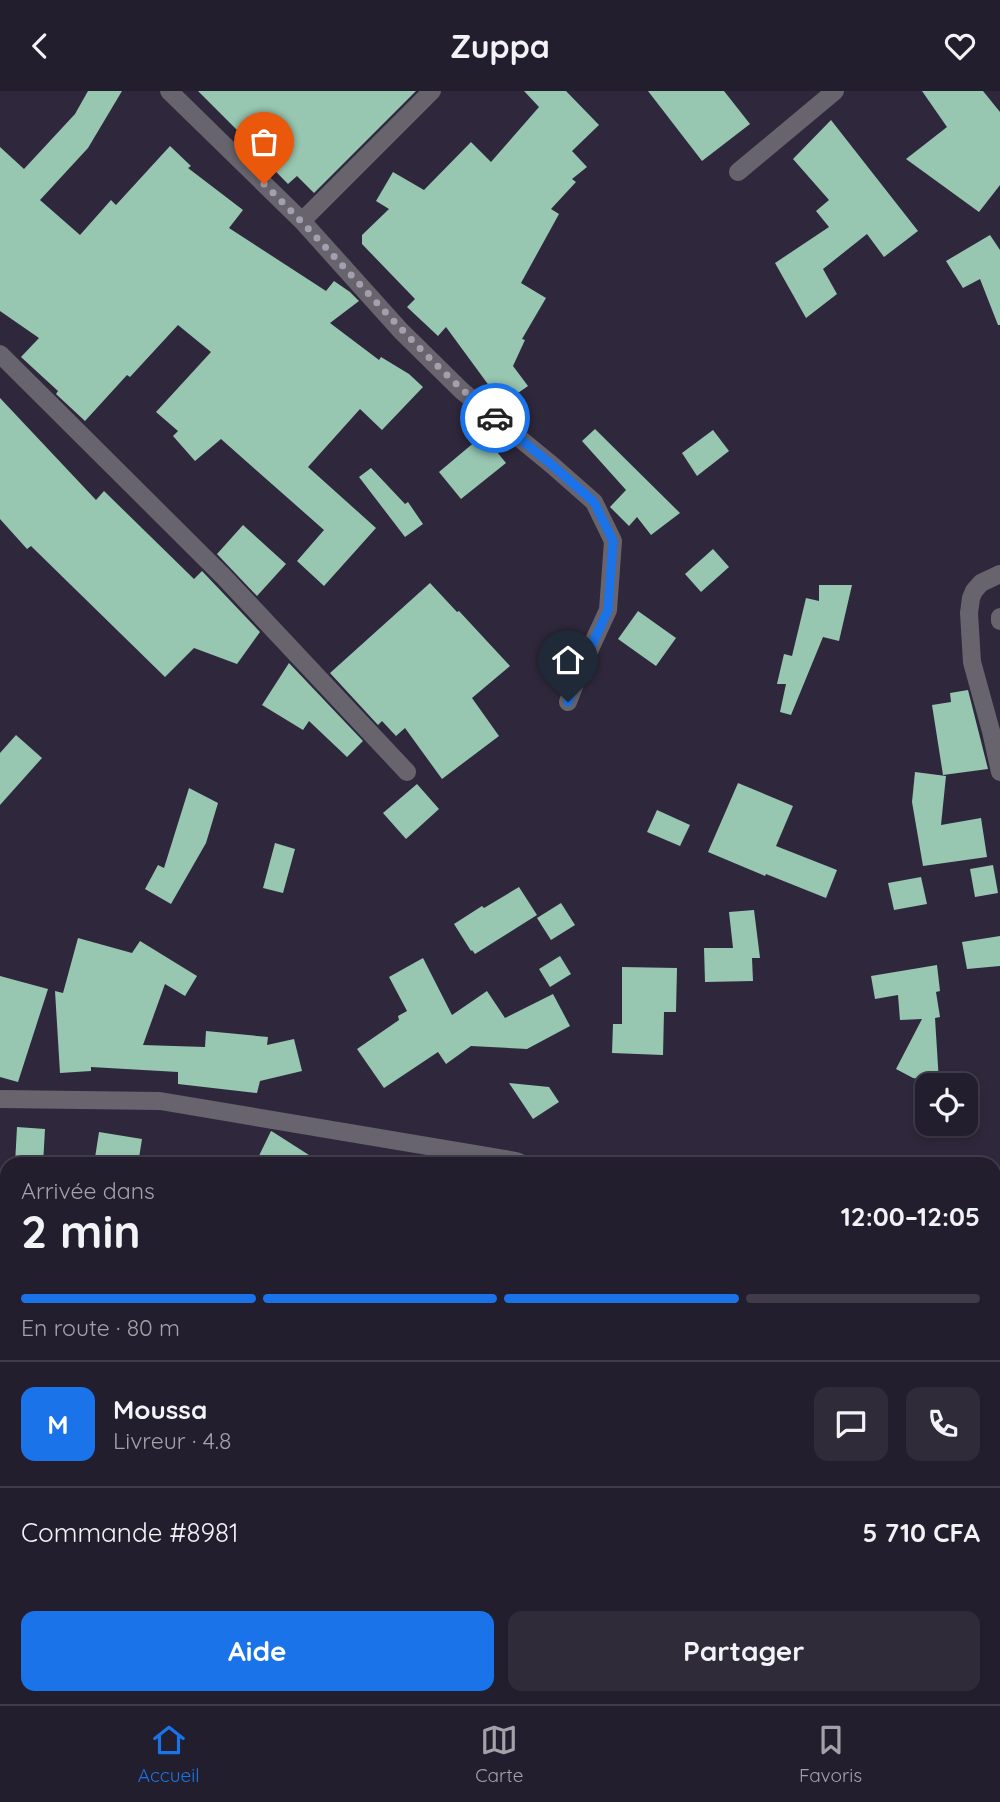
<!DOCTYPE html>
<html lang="fr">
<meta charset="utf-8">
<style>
:root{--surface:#231e2d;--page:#2f2b39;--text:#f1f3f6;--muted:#a3a2aa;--line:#403c49;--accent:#1a73e8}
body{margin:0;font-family:Quicksand,sans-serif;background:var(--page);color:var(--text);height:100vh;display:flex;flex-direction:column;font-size:26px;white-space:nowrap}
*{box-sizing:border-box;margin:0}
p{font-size:23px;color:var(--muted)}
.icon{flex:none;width:38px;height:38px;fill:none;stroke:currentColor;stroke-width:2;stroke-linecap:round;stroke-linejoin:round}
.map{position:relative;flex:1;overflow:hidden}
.details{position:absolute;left:0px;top:1066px;width:1001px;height:548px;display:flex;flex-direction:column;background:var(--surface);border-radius:21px 21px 0 0;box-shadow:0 4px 10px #0003,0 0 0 2px var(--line)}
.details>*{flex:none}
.buttons{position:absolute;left:915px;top:982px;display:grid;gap:14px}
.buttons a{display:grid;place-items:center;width:63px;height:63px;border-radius:14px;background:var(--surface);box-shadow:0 4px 10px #0003,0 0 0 2px var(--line);font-size:35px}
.pin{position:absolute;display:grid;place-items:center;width:60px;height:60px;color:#fff;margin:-72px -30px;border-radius:50% 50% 50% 0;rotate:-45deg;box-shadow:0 0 7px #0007}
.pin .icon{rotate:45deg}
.courier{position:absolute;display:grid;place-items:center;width:70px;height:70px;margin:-35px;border:5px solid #1a73e8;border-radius:50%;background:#fff;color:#222;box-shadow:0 2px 9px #0007}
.overview em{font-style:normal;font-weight:700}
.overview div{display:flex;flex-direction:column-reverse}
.overview{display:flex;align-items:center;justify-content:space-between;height:119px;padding:0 21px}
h1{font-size:46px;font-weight:700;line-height:52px}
.bar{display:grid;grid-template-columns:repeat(4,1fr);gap:10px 7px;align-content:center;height:84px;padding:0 21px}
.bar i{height:9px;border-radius:5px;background:var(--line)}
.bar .on{background:var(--accent)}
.bar p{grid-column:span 4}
.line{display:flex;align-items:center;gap:18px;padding:0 21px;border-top:2px solid var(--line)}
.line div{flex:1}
.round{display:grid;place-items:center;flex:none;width:74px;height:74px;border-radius:14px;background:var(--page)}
.primary-button{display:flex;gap:14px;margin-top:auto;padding:14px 21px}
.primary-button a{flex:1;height:80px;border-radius:14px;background:var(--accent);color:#fff;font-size:28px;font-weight:700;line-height:80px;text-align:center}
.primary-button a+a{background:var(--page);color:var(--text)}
header{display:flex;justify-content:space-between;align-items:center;height:91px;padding:0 21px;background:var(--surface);font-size:32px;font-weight:700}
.dock{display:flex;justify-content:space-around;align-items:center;height:98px;border-top:2px solid var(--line);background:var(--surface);font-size:19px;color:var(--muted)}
.dock a{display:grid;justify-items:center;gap:4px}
.dock .on{color:var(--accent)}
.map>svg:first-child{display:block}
.building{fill:#97c6b1}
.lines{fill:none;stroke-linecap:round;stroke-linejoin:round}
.street{stroke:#67646e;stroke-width:18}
.done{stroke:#a39fae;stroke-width:7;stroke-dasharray:0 12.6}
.route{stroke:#1a73e8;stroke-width:9}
</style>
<header><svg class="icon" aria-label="back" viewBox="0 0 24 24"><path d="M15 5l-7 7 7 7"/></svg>Zuppa<svg class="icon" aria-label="heart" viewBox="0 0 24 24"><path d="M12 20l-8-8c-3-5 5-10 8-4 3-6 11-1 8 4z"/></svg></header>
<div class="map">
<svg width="1000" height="1613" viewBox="0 0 1000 1613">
<rect width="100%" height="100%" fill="#2f283c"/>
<!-- building -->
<g class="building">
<path d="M88,0H122L88,57L40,109L80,144L111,109L116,114L170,55L191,75L188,77L243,119L229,137L326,200L334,190L350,201L359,210L330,232L379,269L381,266L409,283L423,296L382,339L360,318L308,376L376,437L324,495L297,470L324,439L221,348L195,370L173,345L178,340L156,321L211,261L178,234L130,286L127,284L85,330L56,303L58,300L21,266L39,247L0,220V56L24,78L75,23Z"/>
<path d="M198,0H416L314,102L297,85L288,93L238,42L239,41Z"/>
<path d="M524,0H566L599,34L572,60L587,76L572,88L576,91L551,118L559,123L521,192L546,207L522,248L525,249L513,275L528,295L508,309L496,292L490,296L446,236L438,245L407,216L415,208L362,153V144L389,118L376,110L393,81L424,99L471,51L491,71L539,16Z"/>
<path d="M648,0H724L750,33L702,70Z"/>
<path d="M922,0H983L1000,21V94L979,121L906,68L947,36Z"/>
<path d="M831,29L918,140L884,166L867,143L823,178L837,203L806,227L775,172L829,136L816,120L829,109L793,68Z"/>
<path d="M990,144L1000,159V234H998L980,188L963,197L946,170Z"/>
<path d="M0,307L96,409L104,400L194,488L202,480L260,541L237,573L194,557L165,586L31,455L27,458L0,428Z"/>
<path d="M595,338L680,422L651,444L637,426L629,435L610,416L626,399L582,350Z"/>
<path d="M713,339L729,360L697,385L682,362Z"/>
<path d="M483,344L506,372L461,408L439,381Z"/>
<path d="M371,377L405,413L408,411L423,433L405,446L359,386Z"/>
<path d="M243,434L286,473L257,505L217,463Z"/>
<path d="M713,458L729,476L701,501L685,483Z"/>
<path d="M430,492L457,521L459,520L510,575L472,607L499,645L442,688L405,637L396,645L382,630L378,634L330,582Z"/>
<path d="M819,494H852L839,550L823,546L791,624L780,621L786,593H777L784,563L792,565L806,507L819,510Z"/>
<path d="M638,520L676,547L656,575L618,548Z"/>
<path d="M289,572L363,650L347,666L309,630L303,639L262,614Z"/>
<path d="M968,599L988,678L943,684L932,614L951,611L950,602Z"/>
<path d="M16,644L42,667L0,714V662Z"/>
<path d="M915,681L946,685L941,734L981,727L987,766L923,775L912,711Z"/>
<path d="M738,692L793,715L776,755L837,779L826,807L766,783L765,785L708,761Z"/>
<path d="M417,693L439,718L406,748L383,722Z"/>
<path d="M189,697L218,712L206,752L171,813L145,798L158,774L164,777Z"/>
<path d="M657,719L690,734L680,755L647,741Z"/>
<path d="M275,752L295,758L283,802L263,797Z"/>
<path d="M993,774L998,802L975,806L970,778Z"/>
<path d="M921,786L927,813L894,819L888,792Z"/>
<path d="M519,796L537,824L475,863L472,859L471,860L454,833L482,815L484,817Z"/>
<path d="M561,812L575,834L551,849L537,827Z"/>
<path d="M754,819L760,867H752L753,890L705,891L704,857H733L729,821Z"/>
<path d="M1000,845V875L967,878L962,851Z"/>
<path d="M78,847L132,862L140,850L197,885L185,905L165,893L143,954L205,956L206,940L268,946L267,954L294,948L302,980L260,990L257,1002L178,993V981L91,976V980L60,982L55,900L63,902Z"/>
<path d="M560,865L571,883L550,896L539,878Z"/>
<path d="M423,867L452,924L487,900L505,927L553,903L570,935L527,958L471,955L446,973L438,961L384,997L357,958L399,929L398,925L407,920L389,886Z"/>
<path d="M937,874L940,900L936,901L940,926L935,927L939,991L913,987L896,978L922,928L900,929L898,904L875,908L871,885Z"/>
<path d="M622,876L677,877L676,921H664L663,964L612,962L613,933H622Z"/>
<path d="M0,885L48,898L18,991L0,986Z"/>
<path d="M509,992L549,996L559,1011L533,1028Z"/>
<path d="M17,1036L45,1038L43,1073H15Z"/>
<path d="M271,1040L273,1041L323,1073H255Z"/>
<path d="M99,1041L142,1048L138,1073H94Z"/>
</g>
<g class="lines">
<!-- street -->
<g class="street">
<path d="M169,0L302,130L401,240L462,300L552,374L594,411L613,450L608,519L579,582L568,611"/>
<path d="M738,81L835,0"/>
<path d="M302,130L432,0"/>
<path d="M0,263L223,485L407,681"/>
<path d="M1000,483L981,492L974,500L971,507L969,522L972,571L991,640L1000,681"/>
<path d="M1000,526V530"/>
<path d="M0,1008L160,1010L516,1070L523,1073"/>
<path d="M994,1247L1000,1249"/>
<path d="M994,1474L1000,1477"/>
<path d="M402,1606L409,1613"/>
<path d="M280,1613L284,1606"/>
<path d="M538,1613L542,1606"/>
</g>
</g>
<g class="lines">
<!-- done -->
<path class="done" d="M264,93C343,169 410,257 495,327"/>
<!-- route -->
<path class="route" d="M495,327L552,374L594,411L613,450L608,519L579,582L568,611"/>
</g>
</svg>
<div class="buttons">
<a><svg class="icon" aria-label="locate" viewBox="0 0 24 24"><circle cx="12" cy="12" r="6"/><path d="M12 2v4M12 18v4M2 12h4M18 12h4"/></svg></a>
</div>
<div class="pin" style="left:264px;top:93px;background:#ea580c"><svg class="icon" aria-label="bag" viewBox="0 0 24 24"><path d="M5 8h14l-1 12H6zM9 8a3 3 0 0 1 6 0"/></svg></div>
<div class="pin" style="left:568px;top:611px;background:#1f2937"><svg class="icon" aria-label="home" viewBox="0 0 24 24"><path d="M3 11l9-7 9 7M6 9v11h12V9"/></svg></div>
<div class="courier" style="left:495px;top:327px"><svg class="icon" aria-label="car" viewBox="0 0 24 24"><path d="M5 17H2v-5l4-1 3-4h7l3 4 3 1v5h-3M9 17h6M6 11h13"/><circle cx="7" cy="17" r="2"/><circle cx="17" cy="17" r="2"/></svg></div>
<section class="details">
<div class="overview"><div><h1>2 min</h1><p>Arrivée dans</p></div><em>12:00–12:05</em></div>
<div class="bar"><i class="on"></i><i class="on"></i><i class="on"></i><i></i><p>En route · 80 m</p></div>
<div class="line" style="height:126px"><b class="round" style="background:var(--accent);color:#fff">M</b><div><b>Moussa</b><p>Livreur · 4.8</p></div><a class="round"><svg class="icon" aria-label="chat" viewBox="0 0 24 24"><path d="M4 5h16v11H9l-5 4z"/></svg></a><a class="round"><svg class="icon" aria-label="phone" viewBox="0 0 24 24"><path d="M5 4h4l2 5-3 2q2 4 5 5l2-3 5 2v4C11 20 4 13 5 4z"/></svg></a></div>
<div class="line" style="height:91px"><div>Commande #8981</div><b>5 710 CFA</b></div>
<div class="primary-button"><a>Aide</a><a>Partager</a></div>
</section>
</div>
<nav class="dock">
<a class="on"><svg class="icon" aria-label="home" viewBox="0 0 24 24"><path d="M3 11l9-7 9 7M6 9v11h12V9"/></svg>Accueil</a>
<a><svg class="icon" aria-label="map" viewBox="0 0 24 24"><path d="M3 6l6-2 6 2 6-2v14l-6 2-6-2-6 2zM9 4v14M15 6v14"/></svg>Carte</a>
<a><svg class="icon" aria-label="saved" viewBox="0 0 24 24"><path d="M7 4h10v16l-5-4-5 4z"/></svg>Favoris</a>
</nav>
